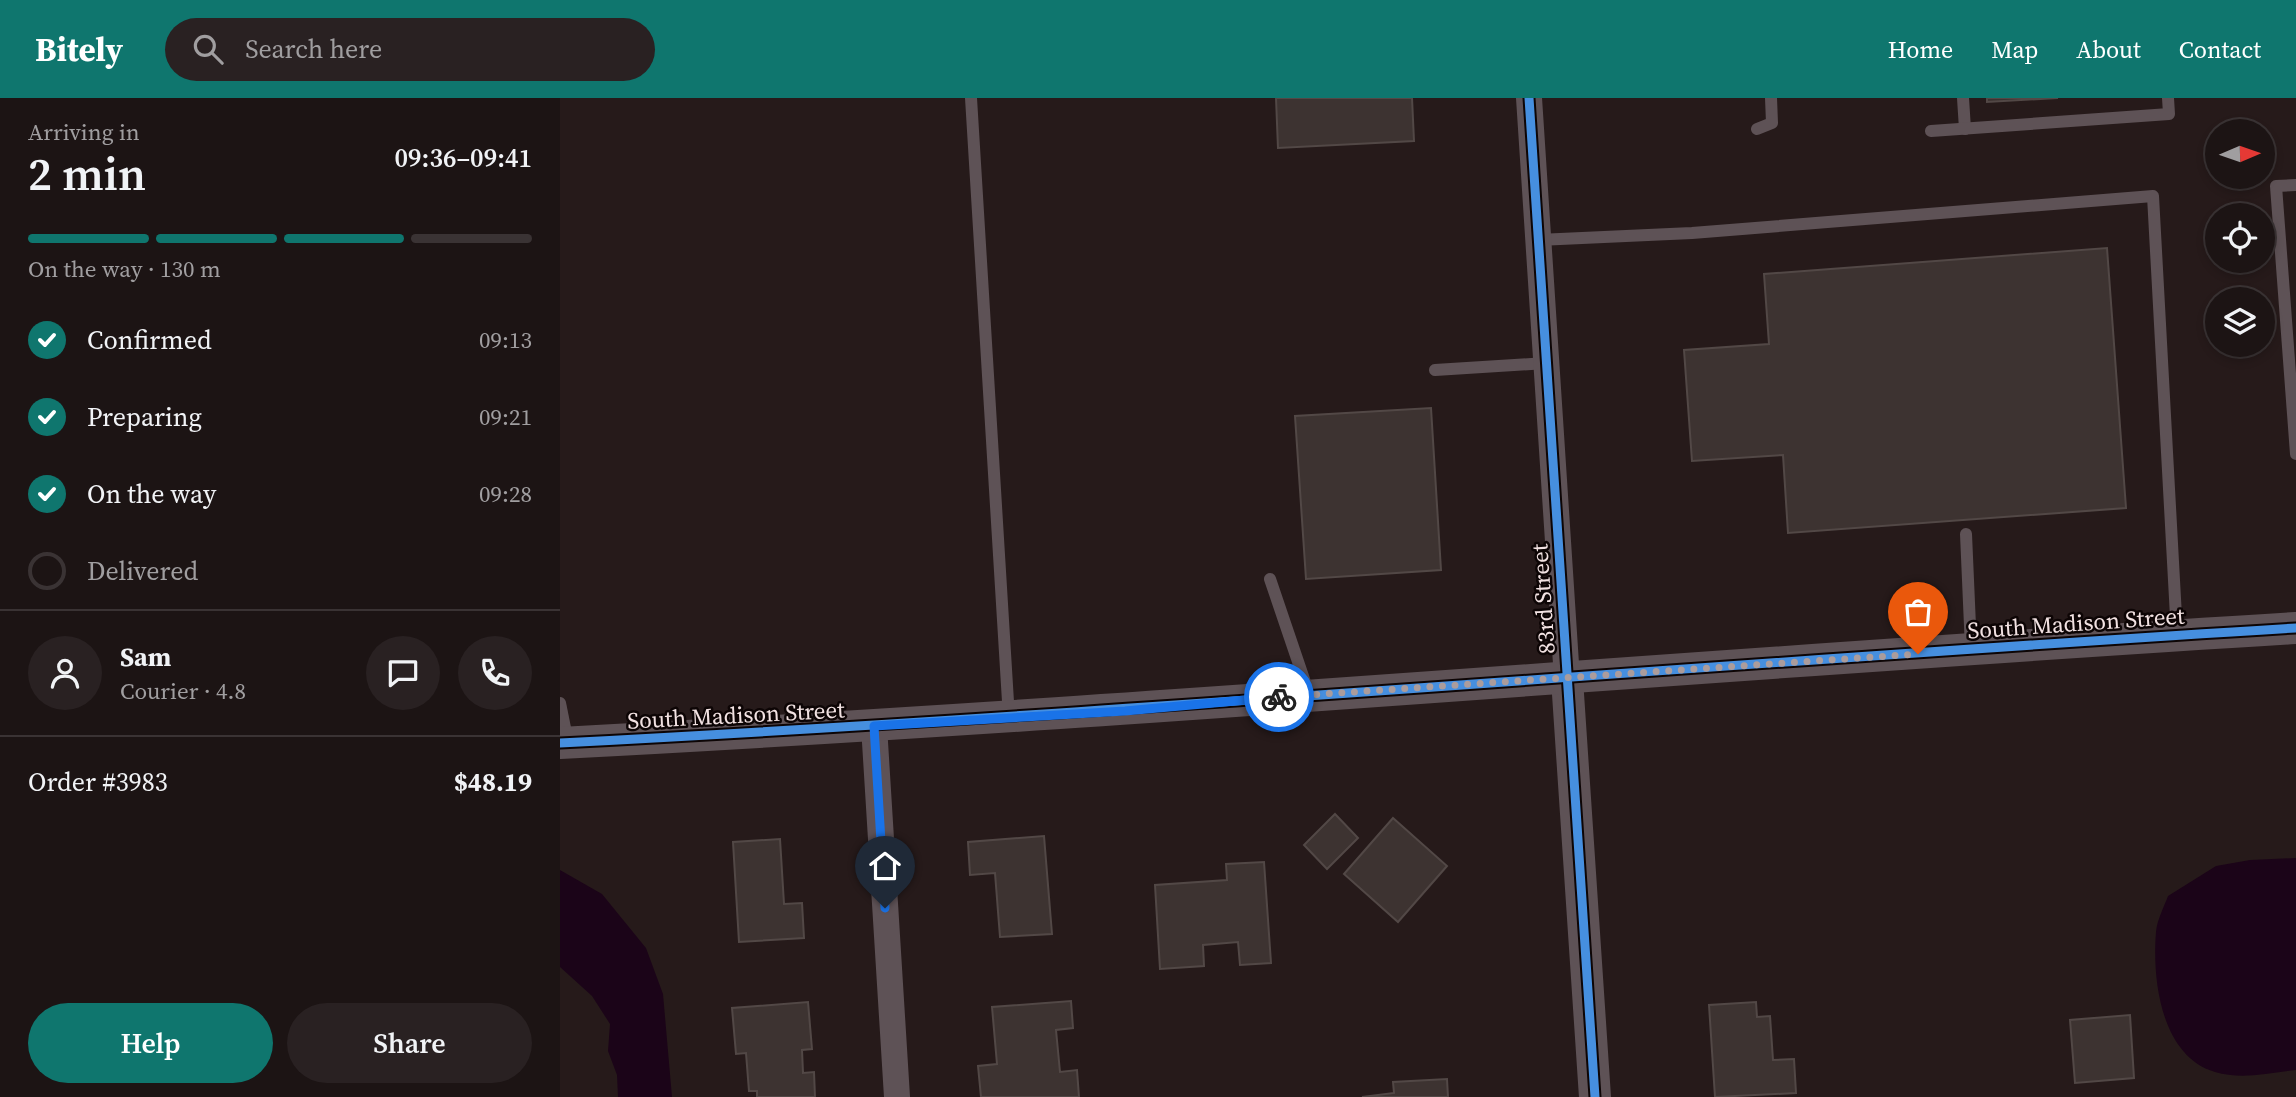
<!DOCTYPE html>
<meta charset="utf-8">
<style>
:root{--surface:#1c1414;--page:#292122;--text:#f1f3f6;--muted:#a09ea0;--line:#3a3334;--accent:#0f766e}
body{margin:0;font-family:"Source Serif 4",serif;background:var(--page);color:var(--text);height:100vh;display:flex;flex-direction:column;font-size:26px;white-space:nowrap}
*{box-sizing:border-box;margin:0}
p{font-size:23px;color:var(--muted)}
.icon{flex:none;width:38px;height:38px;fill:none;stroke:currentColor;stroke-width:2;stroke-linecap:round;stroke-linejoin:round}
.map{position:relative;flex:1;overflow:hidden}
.details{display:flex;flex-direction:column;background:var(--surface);width:560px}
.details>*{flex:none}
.needle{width:46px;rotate:88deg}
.buttons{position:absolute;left:1645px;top:21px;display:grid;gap:14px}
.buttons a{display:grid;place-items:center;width:70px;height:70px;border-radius:50%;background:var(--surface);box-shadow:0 4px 10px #0003,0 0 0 2px var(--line);font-size:35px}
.pin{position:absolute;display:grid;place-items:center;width:60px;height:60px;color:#fff;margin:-72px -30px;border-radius:50% 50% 50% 0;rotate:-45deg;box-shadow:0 0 7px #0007}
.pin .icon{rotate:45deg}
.courier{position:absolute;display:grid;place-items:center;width:70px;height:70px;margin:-35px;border:5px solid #1a73e8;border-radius:50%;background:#fff;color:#222;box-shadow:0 2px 9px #0007}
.overview em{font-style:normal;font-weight:600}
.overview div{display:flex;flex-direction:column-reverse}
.overview{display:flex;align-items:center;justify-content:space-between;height:119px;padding:0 28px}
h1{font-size:46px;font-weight:600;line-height:52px}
.bar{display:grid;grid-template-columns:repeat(4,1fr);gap:10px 7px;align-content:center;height:84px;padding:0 28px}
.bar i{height:9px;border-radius:5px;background:var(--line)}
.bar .on{background:var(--accent)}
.bar p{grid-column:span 4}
.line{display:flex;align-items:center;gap:18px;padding:0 28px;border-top:2px solid var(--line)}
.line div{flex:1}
.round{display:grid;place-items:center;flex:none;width:74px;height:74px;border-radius:37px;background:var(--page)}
ol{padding:0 28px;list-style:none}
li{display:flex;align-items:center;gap:21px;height:77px}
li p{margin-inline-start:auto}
li .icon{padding:7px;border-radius:50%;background:var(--accent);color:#fff;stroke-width:4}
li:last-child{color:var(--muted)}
li i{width:38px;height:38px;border:4px solid var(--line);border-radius:50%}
.cta{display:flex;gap:14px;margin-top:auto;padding:14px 28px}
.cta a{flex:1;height:80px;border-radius:42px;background:var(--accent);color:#fff;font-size:28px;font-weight:600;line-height:80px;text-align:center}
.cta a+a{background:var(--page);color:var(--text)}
header{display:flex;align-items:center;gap:42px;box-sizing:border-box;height:98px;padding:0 35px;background:var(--accent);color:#fff}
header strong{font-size:33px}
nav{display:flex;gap:38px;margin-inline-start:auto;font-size:24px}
.search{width:490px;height:63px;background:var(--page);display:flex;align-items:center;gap:18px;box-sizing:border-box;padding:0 24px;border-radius:38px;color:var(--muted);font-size:26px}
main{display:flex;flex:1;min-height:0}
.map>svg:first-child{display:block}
.water{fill:#1b0418}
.building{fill:#3d3331;stroke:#524846;stroke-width:2}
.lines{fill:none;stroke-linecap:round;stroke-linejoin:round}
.service{stroke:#5e5256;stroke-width:12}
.minor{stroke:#5e5256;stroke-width:26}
.tertiary{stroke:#5e5256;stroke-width:32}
.cycleway-casing{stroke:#0d0505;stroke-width:13}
.cycleway{stroke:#468fdf;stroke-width:9}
.done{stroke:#ab9c9c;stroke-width:7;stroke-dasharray:0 12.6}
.route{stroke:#1a73e8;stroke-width:9}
.labels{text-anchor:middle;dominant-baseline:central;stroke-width:5;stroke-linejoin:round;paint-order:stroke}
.street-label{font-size:23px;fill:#f2e2e2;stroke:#0d0505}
</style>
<header>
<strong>Bitely</strong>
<div class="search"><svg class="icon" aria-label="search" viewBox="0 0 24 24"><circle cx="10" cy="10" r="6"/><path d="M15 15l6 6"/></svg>Search here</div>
<nav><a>Home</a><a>Map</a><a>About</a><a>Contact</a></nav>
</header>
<main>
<section class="details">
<div class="overview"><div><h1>2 min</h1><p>Arriving in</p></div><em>09:36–09:41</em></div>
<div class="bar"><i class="on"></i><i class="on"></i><i class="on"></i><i></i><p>On the way · 130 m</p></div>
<ol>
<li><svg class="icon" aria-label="check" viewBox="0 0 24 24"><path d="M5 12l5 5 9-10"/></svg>Confirmed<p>09:13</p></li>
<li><svg class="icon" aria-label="check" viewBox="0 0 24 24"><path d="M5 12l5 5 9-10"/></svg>Preparing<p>09:21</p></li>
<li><svg class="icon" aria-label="check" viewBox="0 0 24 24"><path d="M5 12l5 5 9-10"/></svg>On the way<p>09:28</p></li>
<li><i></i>Delivered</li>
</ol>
<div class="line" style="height:126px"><a class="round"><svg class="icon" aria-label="person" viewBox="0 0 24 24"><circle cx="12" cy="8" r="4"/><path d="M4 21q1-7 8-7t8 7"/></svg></a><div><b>Sam</b><p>Courier · 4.8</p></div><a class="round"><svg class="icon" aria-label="chat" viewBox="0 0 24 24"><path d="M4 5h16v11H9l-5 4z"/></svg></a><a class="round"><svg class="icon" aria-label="phone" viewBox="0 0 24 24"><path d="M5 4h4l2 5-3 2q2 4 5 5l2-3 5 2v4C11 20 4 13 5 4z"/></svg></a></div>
<div class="line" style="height:91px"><div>Order #3983</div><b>$48.19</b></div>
<div class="cta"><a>Help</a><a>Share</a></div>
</section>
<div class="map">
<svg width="1736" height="999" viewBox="0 0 1736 999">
<rect width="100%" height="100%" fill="#261a1a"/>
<!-- water -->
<g class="water">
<path d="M1736,760V972C1710,975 1681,982 1655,974C1601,958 1592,882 1596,834C1597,822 1604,809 1608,798L1656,768L1690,762Z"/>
<path d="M0,772L42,796L86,850L103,896L112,999H58L57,977L48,953L50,926L32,898L0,869Z"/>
</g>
<!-- building -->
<g class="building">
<path d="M716,0H852L854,43L718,50Z"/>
<path d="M1427,0H1498L1427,4Z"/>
<path d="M1547,150L1566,410L1228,435L1223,357L1132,363L1124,252L1209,246L1204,176Z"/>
<path d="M871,310L881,472L746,481L735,318Z"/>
<path d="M775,716L798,740L767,771L744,747Z"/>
<path d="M833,720L887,768L838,824L784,776Z"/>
<path d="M484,738L492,836L440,839L435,775L410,777L408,744Z"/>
<path d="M220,741L224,806L242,805L244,840L179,844L173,744Z"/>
<path d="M704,764L711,865L680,867L678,844L643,847L644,868L600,871L595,787L667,782L666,766Z"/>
<path d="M511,903L513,930L496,932L500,974L517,972L519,999H421L418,968L437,966L432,909Z"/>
<path d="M248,904L252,951L242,952L243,975L254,974L255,999H197V993H189L186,955L176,956L172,910Z"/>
<path d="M1196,904L1197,919L1210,918L1213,962L1234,961L1236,995L1155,999L1149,907Z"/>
<path d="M1570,917L1574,980L1515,985L1510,922Z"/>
<path d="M887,981L888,999H802L834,995L833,984Z"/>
</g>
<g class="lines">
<!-- service -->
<g class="service">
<path d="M411,0L449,620"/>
<path d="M1403,0L1405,31"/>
<path d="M1197,31L1212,25L1211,0"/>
<path d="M1371,33L1609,16L1608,0"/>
<path d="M1736,87L1716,88L1736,356"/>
<path d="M978,142L1132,135L1593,98L1617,537"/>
<path d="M875,272L986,265"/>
<path d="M1406,436L1411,551"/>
<path d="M710,481L749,596"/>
<path d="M0,605L8,645"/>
</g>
<!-- minor -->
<g class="minor">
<path d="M969,0L1007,581"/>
<path d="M314,628L337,999"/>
</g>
<!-- tertiary -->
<g class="tertiary">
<path d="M1007,581L1035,999"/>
<path d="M0,645C579,615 1157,565 1736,530"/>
</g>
<defs>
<g id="cycleway">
<path d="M969,0L1035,999"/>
<path d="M0,645C579,615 1157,565 1736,530"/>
</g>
</defs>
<!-- cycleway casing -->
<use href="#cycleway" class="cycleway-casing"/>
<!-- cycleway -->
<use href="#cycleway" class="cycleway"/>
</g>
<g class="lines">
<!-- done -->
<path class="done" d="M719,599L1358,556"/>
<!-- route -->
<path class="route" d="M325,810L314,628L565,613L719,599"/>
</g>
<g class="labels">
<!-- street labels -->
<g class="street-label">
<text transform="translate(983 501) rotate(-94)">83rd Street</text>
<text transform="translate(1516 525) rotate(-4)">South Madison Street</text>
<text transform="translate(176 617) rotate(-3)">South Madison Street</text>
</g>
</g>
</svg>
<div class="buttons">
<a><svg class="needle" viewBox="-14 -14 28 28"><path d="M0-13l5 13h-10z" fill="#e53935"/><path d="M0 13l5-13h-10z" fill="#a09ea0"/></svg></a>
<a><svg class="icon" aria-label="locate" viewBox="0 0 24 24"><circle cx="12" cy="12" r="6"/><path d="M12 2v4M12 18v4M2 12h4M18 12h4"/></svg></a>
<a><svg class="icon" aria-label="layers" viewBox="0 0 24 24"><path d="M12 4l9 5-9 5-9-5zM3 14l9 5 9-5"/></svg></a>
</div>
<div class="pin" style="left:1358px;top:556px;background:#ea580c"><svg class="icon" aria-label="bag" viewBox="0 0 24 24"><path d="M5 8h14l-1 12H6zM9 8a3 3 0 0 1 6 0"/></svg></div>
<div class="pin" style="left:325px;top:810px;background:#1f2937"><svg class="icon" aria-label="home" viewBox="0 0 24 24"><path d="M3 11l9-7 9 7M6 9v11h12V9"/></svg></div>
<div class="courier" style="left:719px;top:599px"><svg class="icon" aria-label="bike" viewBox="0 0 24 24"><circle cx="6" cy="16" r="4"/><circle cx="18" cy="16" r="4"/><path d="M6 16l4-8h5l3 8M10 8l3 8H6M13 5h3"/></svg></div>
</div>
</main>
